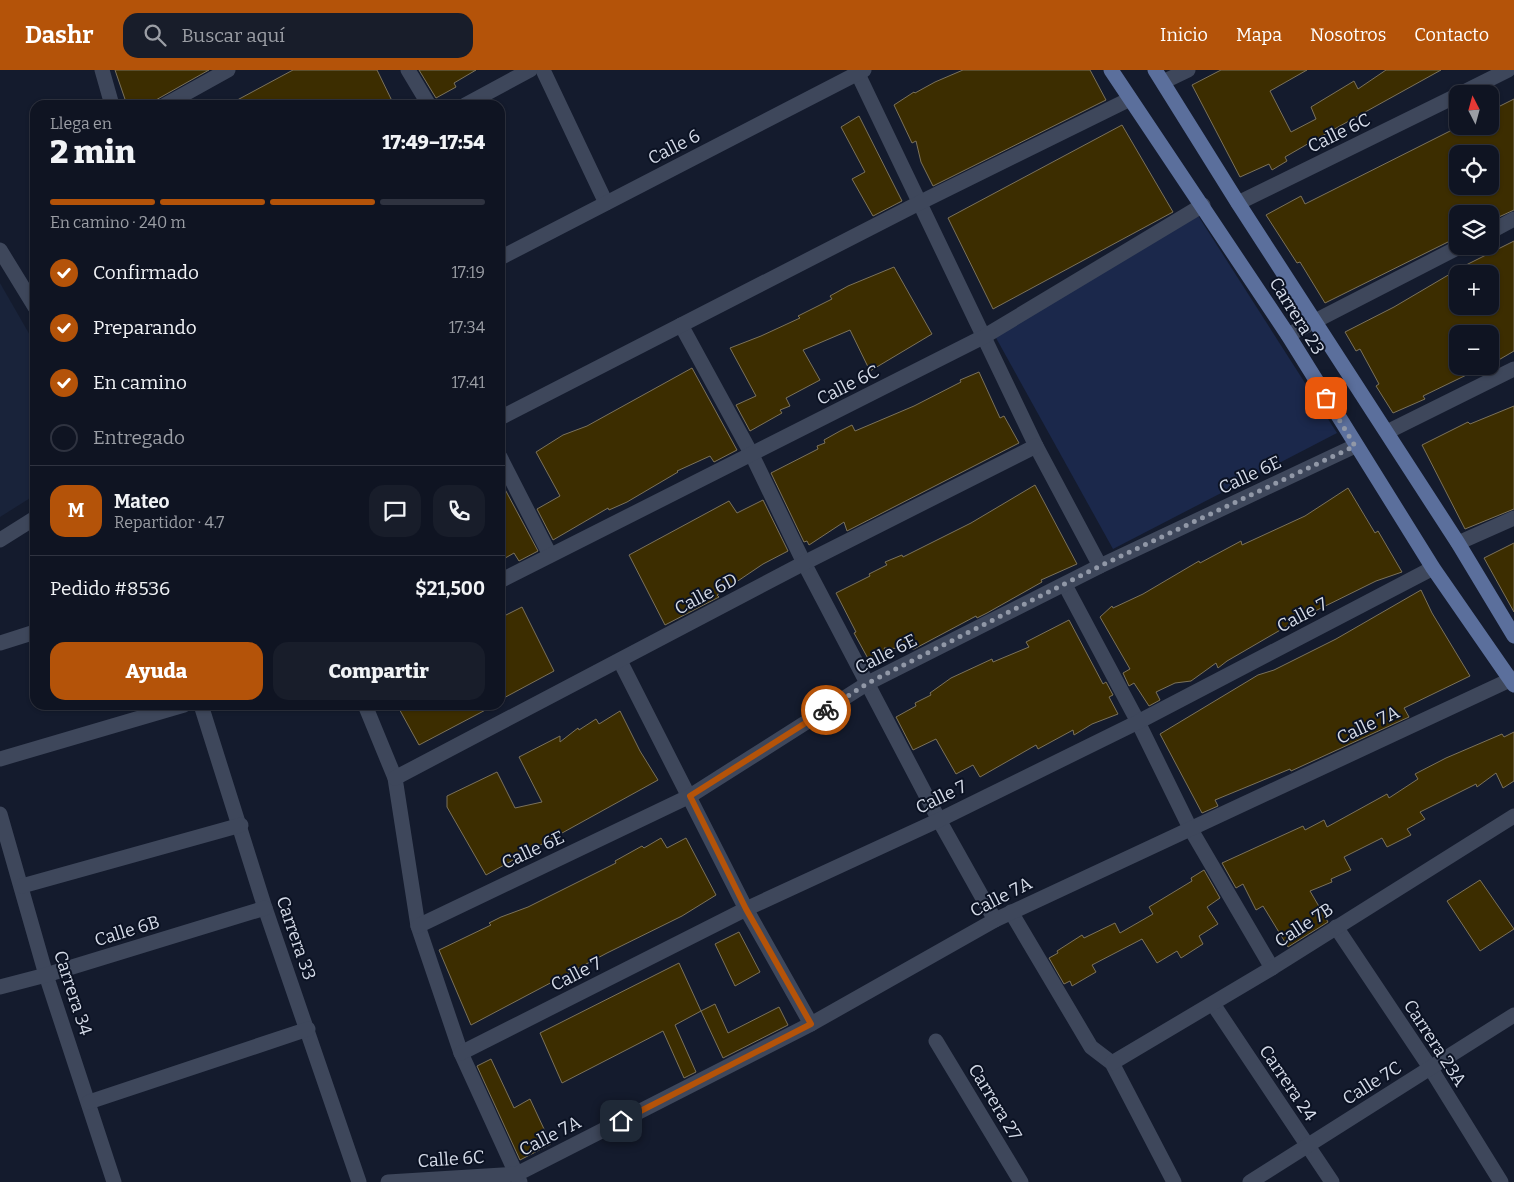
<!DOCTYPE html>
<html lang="es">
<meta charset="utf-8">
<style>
:root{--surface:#0f1422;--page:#181d2a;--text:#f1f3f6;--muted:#9b9ea5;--line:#2f3340;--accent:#b45309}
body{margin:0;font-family:Bitter,serif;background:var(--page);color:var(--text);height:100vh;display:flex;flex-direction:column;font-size:19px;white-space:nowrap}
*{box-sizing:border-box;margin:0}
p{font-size:16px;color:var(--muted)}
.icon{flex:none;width:28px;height:28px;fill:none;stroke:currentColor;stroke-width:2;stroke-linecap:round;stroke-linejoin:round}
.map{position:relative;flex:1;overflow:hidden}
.panel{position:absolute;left:30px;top:30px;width:475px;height:610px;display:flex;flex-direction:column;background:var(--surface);border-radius:15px;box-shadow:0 1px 4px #0004,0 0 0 1px var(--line)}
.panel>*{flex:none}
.needle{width:32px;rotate:354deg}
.fabs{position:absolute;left:1449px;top:15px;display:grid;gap:10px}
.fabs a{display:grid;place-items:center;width:50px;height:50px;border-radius:10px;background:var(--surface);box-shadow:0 1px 4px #0004,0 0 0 1px var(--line);font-size:25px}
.pin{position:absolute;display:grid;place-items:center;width:42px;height:42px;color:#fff;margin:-21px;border-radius:10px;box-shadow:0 2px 8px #0006}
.courier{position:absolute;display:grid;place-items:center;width:50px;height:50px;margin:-25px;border:4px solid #b45309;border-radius:50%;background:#fff;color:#222;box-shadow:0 1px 6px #0007}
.head em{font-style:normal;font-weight:800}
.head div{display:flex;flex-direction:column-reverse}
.head{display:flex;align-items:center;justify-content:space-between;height:85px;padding:0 20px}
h1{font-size:32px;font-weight:800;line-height:38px}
.bar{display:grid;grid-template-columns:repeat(4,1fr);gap:8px 5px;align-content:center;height:60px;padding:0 20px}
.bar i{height:6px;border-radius:4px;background:var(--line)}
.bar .active{background:var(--accent)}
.bar p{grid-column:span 4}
.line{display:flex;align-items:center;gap:12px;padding:0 20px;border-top:1px solid var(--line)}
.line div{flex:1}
.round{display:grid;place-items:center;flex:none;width:52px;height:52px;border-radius:15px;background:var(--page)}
ol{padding:0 20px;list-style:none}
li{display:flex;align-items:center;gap:15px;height:55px}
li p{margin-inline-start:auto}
li .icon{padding:5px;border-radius:50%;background:var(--accent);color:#fff;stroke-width:4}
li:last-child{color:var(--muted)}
li i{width:28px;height:28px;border:2px solid var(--line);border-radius:50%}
.cta{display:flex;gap:10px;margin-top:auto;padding:10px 20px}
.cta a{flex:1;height:58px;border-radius:15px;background:var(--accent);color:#fff;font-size:20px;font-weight:800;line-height:58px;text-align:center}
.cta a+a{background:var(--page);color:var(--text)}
header{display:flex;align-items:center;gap:30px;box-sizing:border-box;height:70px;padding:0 25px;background:var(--accent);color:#fff}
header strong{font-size:24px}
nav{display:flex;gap:28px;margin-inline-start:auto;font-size:18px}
.search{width:350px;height:45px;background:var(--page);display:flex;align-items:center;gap:12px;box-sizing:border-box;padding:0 18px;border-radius:15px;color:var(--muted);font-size:19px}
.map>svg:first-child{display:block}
.built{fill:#19233a}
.green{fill:#1b284b}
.building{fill:#3c2d00;stroke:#7b725b;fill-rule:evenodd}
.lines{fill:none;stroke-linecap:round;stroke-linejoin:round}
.minor{stroke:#3e475b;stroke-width:15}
.major{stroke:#5b6f9c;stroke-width:15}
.done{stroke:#9198a7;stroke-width:5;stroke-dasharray:0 9}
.route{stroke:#b45309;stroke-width:6}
.labels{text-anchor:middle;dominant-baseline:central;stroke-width:4;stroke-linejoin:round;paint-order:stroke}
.street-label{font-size:18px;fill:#d5dbe8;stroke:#0b1223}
</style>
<header>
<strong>Dashr</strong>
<div class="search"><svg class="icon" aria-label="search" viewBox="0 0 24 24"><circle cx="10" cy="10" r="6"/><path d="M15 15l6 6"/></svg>Buscar aquí</div>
<nav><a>Inicio</a><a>Mapa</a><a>Nosotros</a><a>Contacto</a></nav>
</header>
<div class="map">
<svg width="1514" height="1112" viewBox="0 0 1514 1112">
<rect width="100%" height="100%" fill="#141b2d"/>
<!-- built -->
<path class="built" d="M0,213L35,274V425L0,447Z"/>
<!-- green -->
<path class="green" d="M1197,144L1337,363L1113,479L990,257Z"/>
<!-- building -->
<g class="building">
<path d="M115,0H209L147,35H127Z"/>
<path d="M293,0H377L394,35H228Z"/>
<path d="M419,0H476L454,13L456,17L436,28Z"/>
<path d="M963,0H1090L1106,30L933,116L921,92L916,71L912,73L894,35L914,22L915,23L935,12Z"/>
<path d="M1221,0H1307L1270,21L1291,62L1316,49L1311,37L1354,11L1358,19L1386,0H1441L1311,72L1285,87L1287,91L1272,100L1269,94L1240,107L1192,15Z"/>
<path d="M1514,29V140L1490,151V144H1458V167L1325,233L1300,192L1297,193L1266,145L1301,126L1305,134L1460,56H1490V41ZM1458,84H1490V116H1458Z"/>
<path d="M859,46L902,131L873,146L852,109L865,102L841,57Z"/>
<path d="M1122,55L1173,142L993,239L948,148Z"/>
<path d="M1514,171V281L1490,295V264H1458V296H1485L1423,326L1425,329L1393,343L1376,316L1379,314L1360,279L1356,281L1345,262L1394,237L1450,204H1448ZM1458,204H1490V236H1458Z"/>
<path d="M894,197L932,264L870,301L850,260L803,280L820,310L786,328L790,336L780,340L782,343L750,361L736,335L756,326L730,278L761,266L800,248L798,246L832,229L830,226L848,216Z"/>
<path d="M692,298L737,380L714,392L710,386L677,401L678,402L627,432L609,440L608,438L553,470L537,439L560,426L536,382L563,365L587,356Z"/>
<path d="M979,302L1000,348L1004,346L1019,373L847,461L844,452L809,475L807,471L804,472L771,403L818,379L817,376L825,373L824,370L840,361L852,355L855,361L914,336L961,312L960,310Z"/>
<path d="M1514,336V439L1465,459L1422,375L1468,352L1470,354Z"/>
<path d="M500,410L538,481L519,491L514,483L500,491Z"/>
<path d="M1035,415L1077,494L1041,510L1042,512L987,543L977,548L976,546L914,579L884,578L888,586L871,594L854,563L856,562L836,523L870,506L869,504L887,495L885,492L902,485L903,487L971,453Z"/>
<path d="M1348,418L1375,463L1378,461L1402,502L1376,511L1301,548L1227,591L1218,598L1216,593L1191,611L1175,613L1156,622L1160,630L1149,636L1134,613L1129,616L1123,603L1130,599L1100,547L1112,536L1113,538L1143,524L1199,491L1200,493L1241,471L1242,475L1305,446Z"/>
<path d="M763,430L788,481L763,494L717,525L719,527L665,555L629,485L729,431L737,443Z"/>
<path d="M1514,473V542L1484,488Z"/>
<path d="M1421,520L1432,543L1470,606L1404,638L1409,647L1291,701L1290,699L1215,730L1218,736L1202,743L1160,664L1258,605L1274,600L1336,569Z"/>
<path d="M522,537L554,601L500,630V548Z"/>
<path d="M1069,550L1103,614L1106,612L1113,625L1109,627L1118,644L1092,654L1074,665L1073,660L1038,679L1036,675L980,707L973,695L956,704L936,669L913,680L896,647L916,636L915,633L931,625L930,623L951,608L992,589L993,592L1029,577L1026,572Z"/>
<path d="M397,635H495L419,675Z"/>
<path d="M620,641L640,681L658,710L486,805L447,737V726L497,702L515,738L542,732L519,687L560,666V672L578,658L579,660L596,649L599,654Z"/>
<path d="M1514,662V711L1503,718L1496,703L1477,717L1476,714L1420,742L1425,749L1407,759L1411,765L1387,777L1382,768L1344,787L1351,800L1331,809L1332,812L1310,821L1328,852L1288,877L1263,836L1256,840L1243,814L1236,818L1222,793L1303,756L1305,760L1324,750L1327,757L1387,724L1389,728L1418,709L1415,704L1446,688L1502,664L1504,667Z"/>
<path d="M661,768L667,778L686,768L716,825L682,846L607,883L471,955L439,880L491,855L489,853L501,847L528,837L616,793L615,791L642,776L644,778Z"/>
<path d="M1204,800L1220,828L1207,837L1218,854L1199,866L1203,874L1181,888L1177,881L1157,893L1142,869L1092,895L1096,902L1072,916L1070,911L1064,914L1049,888L1058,883L1057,881L1082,865L1084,868L1115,853L1120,863L1153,844L1149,837L1192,811L1191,808Z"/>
<path d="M1480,810L1514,859L1480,881L1447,831Z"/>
<path d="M739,862L760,902L735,916L715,874Z"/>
<path d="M679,893L701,941L675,955L696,1002L684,1008L663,961L562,1013L540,963Z"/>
<path d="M715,934L728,963L779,937L788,955L723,988L701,941Z"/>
<path d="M491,989L514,1038L530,1029L551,1074L520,1090L477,996Z"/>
</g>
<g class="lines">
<!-- minor -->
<g class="minor">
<path d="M102,0L112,35"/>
<path d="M408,0L429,35"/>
<path d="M543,0L606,133"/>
<path d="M856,0L1036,376L1100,496"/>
<path d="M1163,12L1188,0"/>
<path d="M1460,24L1508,0"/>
<path d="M165,35L228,0"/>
<path d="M465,35L530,0"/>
<path d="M1238,133L1458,25"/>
<path d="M1490,162L1514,149"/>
<path d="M0,180L35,237"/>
<path d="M500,188L864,0"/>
<path d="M681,255L752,385L804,493L939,750L995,850"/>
<path d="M1288,265L1461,176"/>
<path d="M500,348L921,132L1130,29"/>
<path d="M1387,362L1514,299"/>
<path d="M500,387L550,485"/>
<path d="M0,470L35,448"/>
<path d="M1458,473L1514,448"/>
<path d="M500,511L985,266L1203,135"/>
<path d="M1065,515L1138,652L1190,758L1272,898"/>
<path d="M0,573L35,562"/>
<path d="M620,591L746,839L811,954"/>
<path d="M201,635L265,838L359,1112"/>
<path d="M365,635L395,708L418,856L461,983L520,1112"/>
<path d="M0,689L184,635"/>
<path d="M395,708L804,493L1036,376"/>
<path d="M0,744L46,905L114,1112"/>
<path d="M22,816L241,755"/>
<path d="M1011,842L1091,977L1112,993L1174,1112"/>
<path d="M418,856L690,726L868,613L1100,496L1355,376"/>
<path d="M1336,857L1431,999L1501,1112"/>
<path d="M0,917L46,905L265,838"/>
<path d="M1213,934L1332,1112"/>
<path d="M936,971L1021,1112"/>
<path d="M461,983L746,839L939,750L1138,652L1433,498"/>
<path d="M1112,993L1272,898L1514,746"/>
<path d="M89,1032L308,959"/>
<path d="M388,1112L517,1104L811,954L995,850L1514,608"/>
<path d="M1250,1112L1514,945"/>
</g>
<!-- major -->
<g class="major">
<path d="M1111,0L1288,265L1433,498L1514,615"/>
<path d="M1155,0L1238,133L1458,473L1514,566"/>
</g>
</g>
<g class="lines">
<!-- done -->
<path class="done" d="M826,640L868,613L1100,496L1355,376L1326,328"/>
<!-- route -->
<path class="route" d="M621,1051L811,954L746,839L690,726L826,640"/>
</g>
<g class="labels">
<!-- street labels -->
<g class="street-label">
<text transform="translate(1339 63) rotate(-26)">Calle 6C</text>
<text transform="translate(674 77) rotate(-27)">Calle 6</text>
<text transform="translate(1297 246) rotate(58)">Carrera 23</text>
<text transform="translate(848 315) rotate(-27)">Calle 6C</text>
<text transform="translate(1250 405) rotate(-25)">Calle 6E</text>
<text transform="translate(706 524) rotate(-28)">Calle 6D</text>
<text transform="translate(1302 545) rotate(-28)">Calle 7</text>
<text transform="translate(886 584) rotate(-27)">Calle 6E</text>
<text transform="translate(1368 655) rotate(-25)">Calle 7A</text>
<text transform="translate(941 727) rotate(-26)">Calle 7</text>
<text transform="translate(533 780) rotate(-25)">Calle 6E</text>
<text transform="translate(1001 827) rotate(-27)">Calle 7A</text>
<text transform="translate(1304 855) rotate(-33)">Calle 7B</text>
<text transform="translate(127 861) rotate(-17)">Calle 6B</text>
<text transform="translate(296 868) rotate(71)">Carrera 33</text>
<text transform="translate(576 904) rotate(-27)">Calle 7</text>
<text transform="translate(73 923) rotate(72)">Carrera 34</text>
<text transform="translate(1435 973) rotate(57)">Carrera 23A</text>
<text transform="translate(1288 1013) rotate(56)">Carrera 24</text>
<text transform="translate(1372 1013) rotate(-32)">Calle 7C</text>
<text transform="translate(995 1032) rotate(59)">Carrera 27</text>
<text transform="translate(550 1066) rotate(-27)">Calle 7A</text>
<text transform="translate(451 1089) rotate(-4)">Calle 6C</text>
</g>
</g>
</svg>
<div class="fabs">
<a><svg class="needle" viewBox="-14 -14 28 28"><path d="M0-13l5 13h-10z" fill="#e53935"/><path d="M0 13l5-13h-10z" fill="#9b9ea5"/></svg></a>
<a><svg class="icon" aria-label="locate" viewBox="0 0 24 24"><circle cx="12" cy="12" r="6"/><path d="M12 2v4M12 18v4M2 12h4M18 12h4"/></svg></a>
<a><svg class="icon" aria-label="layers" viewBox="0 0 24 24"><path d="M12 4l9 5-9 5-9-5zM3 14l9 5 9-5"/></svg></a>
<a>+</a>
<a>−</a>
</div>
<div class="pin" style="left:1326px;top:328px;background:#ea580c"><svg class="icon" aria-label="bag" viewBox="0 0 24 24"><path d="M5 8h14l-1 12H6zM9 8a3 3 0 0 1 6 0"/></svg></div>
<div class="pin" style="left:621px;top:1051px;background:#1f2937"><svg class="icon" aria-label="home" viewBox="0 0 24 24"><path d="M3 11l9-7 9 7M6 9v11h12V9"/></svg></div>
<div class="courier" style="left:826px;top:640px"><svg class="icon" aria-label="bike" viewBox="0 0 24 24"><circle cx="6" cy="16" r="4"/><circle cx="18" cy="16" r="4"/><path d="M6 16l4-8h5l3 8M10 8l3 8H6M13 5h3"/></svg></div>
<section class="panel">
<div class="head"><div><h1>2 min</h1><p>Llega en</p></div><em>17:49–17:54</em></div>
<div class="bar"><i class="active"></i><i class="active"></i><i class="active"></i><i></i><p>En camino · 240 m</p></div>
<ol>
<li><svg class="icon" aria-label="check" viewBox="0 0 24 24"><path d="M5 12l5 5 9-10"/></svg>Confirmado<p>17:19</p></li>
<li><svg class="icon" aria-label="check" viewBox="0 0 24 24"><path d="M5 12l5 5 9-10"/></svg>Preparando<p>17:34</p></li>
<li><svg class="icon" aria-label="check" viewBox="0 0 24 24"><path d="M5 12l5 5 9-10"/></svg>En camino<p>17:41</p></li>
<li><i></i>Entregado</li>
</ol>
<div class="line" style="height:90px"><b class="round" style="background:var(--accent);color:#fff">M</b><div><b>Mateo</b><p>Repartidor · 4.7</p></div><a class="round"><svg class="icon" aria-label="chat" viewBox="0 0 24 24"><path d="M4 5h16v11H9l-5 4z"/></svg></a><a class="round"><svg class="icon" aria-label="phone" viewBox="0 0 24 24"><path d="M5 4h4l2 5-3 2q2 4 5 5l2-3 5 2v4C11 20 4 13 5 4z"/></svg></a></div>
<div class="line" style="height:65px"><div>Pedido #8536</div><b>$21,500</b></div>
<div class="cta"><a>Ayuda</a><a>Compartir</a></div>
</section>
</div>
